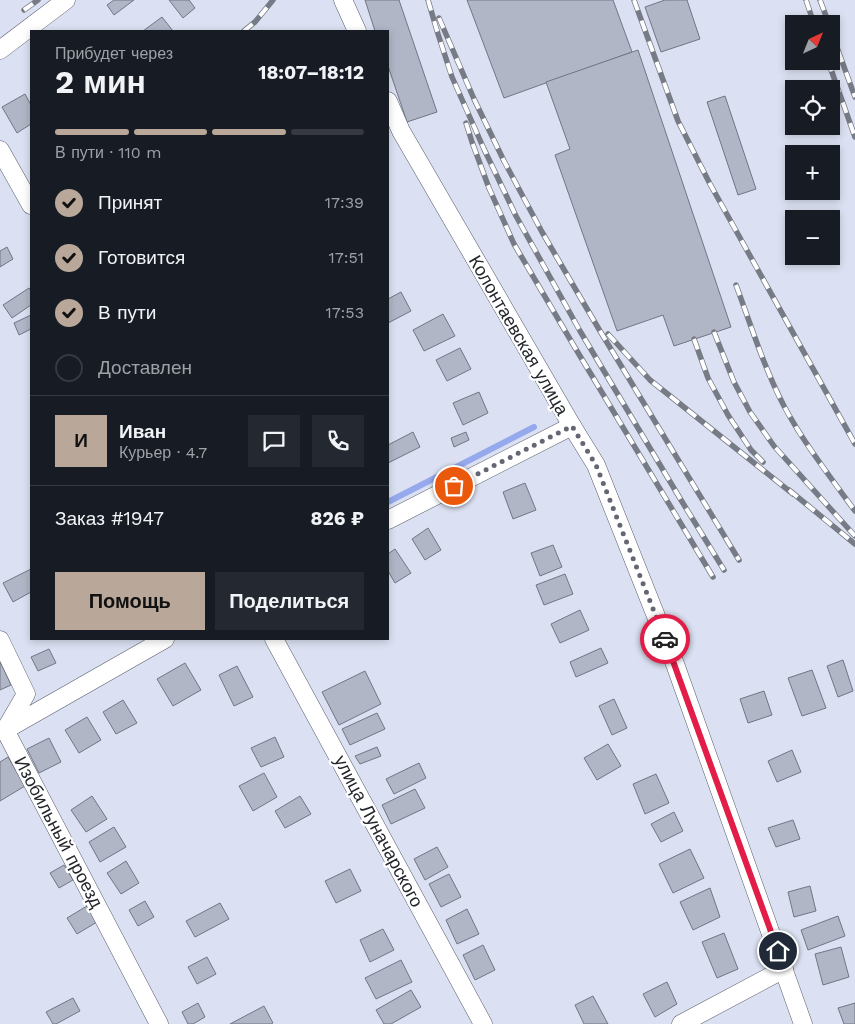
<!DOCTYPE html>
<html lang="ru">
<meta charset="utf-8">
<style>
:root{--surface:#171b24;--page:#242831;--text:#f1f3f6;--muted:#9ea1a6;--line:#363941;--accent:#b9a89a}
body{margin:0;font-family:"Work Sans",sans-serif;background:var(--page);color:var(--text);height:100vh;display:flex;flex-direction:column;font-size:19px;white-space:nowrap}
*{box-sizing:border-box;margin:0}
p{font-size:16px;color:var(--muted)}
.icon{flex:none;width:28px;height:28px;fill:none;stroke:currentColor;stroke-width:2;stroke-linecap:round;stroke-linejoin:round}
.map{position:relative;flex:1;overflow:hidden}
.sheet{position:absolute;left:30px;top:30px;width:359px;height:610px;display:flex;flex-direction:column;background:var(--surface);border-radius:0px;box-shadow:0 2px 8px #0003}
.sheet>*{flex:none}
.needle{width:32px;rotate:43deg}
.buttons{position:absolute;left:785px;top:15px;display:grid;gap:10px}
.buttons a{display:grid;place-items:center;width:55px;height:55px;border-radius:0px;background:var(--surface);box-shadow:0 2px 8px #0003;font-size:25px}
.pin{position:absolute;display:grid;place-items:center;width:42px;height:42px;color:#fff;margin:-21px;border:2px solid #fff;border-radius:50%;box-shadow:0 1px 5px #0007}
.courier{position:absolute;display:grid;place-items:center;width:50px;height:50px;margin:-25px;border:4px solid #e11d48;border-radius:50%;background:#fff;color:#222;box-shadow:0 1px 6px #0007}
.summary em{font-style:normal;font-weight:700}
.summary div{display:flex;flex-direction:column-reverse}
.summary{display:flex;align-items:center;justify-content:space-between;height:85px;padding:0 25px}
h1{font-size:32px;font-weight:700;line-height:38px}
.bar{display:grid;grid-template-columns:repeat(4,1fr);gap:8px 5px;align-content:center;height:60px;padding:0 25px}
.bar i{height:6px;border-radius:4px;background:var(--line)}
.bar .on{background:var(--accent)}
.bar p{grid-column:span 4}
.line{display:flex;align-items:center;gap:12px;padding:0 25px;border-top:1px solid var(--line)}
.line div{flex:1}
.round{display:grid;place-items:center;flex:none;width:52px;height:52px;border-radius:0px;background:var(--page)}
ol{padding:0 25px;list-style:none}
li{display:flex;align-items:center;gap:15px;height:55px}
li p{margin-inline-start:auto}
li .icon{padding:5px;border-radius:50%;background:var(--accent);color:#111;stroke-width:4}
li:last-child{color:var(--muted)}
li i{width:28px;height:28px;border:2px solid var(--line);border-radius:50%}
.primary-button{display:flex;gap:10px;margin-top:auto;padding:10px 25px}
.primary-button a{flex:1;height:58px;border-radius:0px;background:var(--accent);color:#111;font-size:20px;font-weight:700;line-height:58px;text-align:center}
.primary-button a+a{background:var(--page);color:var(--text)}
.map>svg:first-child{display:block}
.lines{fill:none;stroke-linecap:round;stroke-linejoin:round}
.stream{stroke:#95a9ec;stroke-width:6}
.building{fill:#b0b6c6;stroke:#717685}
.minor-casing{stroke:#585d6c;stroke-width:19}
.minor{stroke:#fff;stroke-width:18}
.rail-casing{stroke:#777b86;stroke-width:5.5}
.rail{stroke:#fff;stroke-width:4;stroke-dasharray:11;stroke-linecap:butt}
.done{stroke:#646771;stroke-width:5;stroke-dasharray:0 9}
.route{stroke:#e11d48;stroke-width:6}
.labels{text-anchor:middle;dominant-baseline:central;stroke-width:4.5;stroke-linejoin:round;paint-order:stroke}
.street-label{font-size:18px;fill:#24262c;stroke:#fff}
</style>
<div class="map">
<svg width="855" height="1024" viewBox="0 0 855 1024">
<rect width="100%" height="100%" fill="#dbe1f2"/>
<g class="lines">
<!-- stream -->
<path class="stream" d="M388,502L534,427"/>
</g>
<!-- building -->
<g class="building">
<path d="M114,0H134L114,15L107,5Z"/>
<path d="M169,0H189L195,8L183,18Z"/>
<path d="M365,0H399L437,112L407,122L388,66V31H375Z"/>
<path d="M467,0H613L632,52L504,98Z"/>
<path d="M665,0H687L700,39L661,52L645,7Z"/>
<path d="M162,17L173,31H143Z"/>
<path d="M638,50L731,327L674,346L663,315L617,331L555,155L570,149L546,82Z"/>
<path d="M25,94L31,105V124L17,133L2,107Z"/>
<path d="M725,96L756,189L738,195L707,102Z"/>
<path d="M7,247L13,259L0,267V251Z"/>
<path d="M29,288L31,291V305L12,318L3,305Z"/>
<path d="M401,292L411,311L388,323V299Z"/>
<path d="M443,314L455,336L424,351L413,330Z"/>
<path d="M31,315V329L19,335L14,323Z"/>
<path d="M460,348L471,369L447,381L436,360Z"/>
<path d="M479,392L488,413L463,425L453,403Z"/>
<path d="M413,432L420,447L388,463V445Z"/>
<path d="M466,432L469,440L454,447L451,438Z"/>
<path d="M525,483L536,510L513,519L503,492Z"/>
<path d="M428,528L441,550L425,560L412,539Z"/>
<path d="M553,545L562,567L540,576L531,553Z"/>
<path d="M395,549L411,573L395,583L388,571V554Z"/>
<path d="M31,569V592L13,602L3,583Z"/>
<path d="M565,574L573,594L544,605L536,585Z"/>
<path d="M580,610L589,630L560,643L551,624Z"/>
<path d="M601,648L608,663L576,677L570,662Z"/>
<path d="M49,649L56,663L38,671L31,657Z"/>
<path d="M843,660L853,691L838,697L827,666Z"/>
<path d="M1,663L11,685L0,690V664Z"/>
<path d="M185,663L201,690L173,706L157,679Z"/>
<path d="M237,666L253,697L234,706L219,675Z"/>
<path d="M812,670L826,708L802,716L788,678Z"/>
<path d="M365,671L381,704L339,725L322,692Z"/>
<path d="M764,691L772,715L748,723L740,699Z"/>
<path d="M614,699L627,728L612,735L599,706Z"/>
<path d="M123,700L137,723L116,734L103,712Z"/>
<path d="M377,713L385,729L350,745L342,729Z"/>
<path d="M87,717L101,740L79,753L65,730Z"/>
<path d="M275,737L284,757L261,767L251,748Z"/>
<path d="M49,738L61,762L39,773L27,749Z"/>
<path d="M608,744L621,766L597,780L584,758Z"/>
<path d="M377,747L381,756L360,764L355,756Z"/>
<path d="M792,750L801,772L777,782L768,761Z"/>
<path d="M8,757L25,786L0,801V762Z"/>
<path d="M419,763L426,778L394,794L386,779Z"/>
<path d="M264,773L277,797L253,811L239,786Z"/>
<path d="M656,774L669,803L645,814L633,784Z"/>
<path d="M415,789L425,808L391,824L382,805Z"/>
<path d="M92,796L107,819L86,832L71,810Z"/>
<path d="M300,796L311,814L285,828L275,811Z"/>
<path d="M674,812L683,831L661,842L651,824Z"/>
<path d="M793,820L800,839L776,847L768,828Z"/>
<path d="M114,827L126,847L100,862L89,842Z"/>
<path d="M437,847L448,867L425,880L414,859Z"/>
<path d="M690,849L704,878L673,893L659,864Z"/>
<path d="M126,861L139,883L121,894L107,873Z"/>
<path d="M64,865L73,880L59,888L50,873Z"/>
<path d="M350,869L361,891L336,903L325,881Z"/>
<path d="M449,874L461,897L441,907L429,884Z"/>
<path d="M810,886L816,911L794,917L788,892Z"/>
<path d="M710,888L720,917L693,930L680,902Z"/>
<path d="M145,901L154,917L138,926L129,910Z"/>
<path d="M220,903L229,919L195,937L186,921Z"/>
<path d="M87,906L97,922L77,934L67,918Z"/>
<path d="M467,909L479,934L457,944L446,920Z"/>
<path d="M838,916L845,936L808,950L801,930Z"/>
<path d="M383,929L394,950L370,962L360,940Z"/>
<path d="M724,933L738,969L717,978L702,942Z"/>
<path d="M483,945L495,970L475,980L463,955Z"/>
<path d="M841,947L849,977L823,985L815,954Z"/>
<path d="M207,957L216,974L197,984L188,967Z"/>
<path d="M401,960L412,982L376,999L365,978Z"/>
<path d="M667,982L677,1004L655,1017L643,994Z"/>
<path d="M411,990L421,1007L391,1024H384L376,1010Z"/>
<path d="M593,996L608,1024H584L575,1005Z"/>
<path d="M73,998L80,1011L56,1024H53L46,1012Z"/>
<path d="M198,1003L205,1017L193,1024H188L182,1012Z"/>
<path d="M855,1003V1024H844L838,1008Z"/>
<path d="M264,1006L273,1023L271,1024H230Z"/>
</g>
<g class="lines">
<defs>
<g id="minor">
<path d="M343,0L357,31"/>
<path d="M0,50L66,0"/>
<path d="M388,101L401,131L572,426L596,465L675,664L803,1024"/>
<path d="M0,150L31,205"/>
<path d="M388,520L572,426"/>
<path d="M274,639L483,1024"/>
<path d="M0,640L26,694L5,730L159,1024"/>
<path d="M7,729L165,639"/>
<path d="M681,1024L784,969"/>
</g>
</defs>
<!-- minor casing -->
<use href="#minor" class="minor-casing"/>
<!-- minor -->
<use href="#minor" class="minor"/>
<defs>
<g id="rail">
<path d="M428,0L438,34L452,77L484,149L516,216L580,331L681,500L724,570"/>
<path d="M634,0L678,121L710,184L855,444"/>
<path d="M806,0L814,24"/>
<path d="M820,0L829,24"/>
<path d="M24,10L38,0"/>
<path d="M439,18L474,99L504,161L542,232L600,331L739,560"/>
<path d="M244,31L255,22L273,0"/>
<path d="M831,31L855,97"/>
<path d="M828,61L855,137"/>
<path d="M466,123L472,142L489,188L514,244L574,346L713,577"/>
<path d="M736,285C751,325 764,368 784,406C803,442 831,478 855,511"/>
<path d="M714,332L734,382L750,412L774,446L855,536"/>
<path d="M608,334L650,380L793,494"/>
<path d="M694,339L708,378L728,415L751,450L763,462"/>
<path d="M789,490L855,544"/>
</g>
</defs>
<!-- rail casing -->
<use href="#rail" class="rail-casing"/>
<!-- rail -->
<use href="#rail" class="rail"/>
</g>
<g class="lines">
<!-- done -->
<path class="done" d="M454,486L572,426L596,465L665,639"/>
<!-- route -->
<path class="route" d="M665,639L778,951"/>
</g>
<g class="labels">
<!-- street labels -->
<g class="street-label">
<text transform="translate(519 335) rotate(60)">Колонтаевская улица</text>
<text transform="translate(379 831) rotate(62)">улица Луначарского</text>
<text transform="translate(59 832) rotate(62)">Изобильный проезд</text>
</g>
</g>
</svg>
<div class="buttons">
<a><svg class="needle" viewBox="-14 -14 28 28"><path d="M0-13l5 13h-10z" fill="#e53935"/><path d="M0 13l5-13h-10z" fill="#9ea1a6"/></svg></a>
<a><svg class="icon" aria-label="locate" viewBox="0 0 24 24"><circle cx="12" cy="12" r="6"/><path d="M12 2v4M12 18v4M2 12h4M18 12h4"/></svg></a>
<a>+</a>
<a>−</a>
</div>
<div class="pin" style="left:454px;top:486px;background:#ea580c"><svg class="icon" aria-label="bag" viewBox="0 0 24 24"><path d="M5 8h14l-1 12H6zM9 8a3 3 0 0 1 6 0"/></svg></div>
<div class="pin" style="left:778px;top:951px;background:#1f2937"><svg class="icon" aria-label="home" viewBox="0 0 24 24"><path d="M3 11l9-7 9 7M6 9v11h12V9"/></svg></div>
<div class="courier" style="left:665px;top:639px"><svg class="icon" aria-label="car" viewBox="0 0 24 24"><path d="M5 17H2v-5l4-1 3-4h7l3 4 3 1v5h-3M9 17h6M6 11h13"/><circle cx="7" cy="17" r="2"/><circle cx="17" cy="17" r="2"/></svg></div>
<section class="sheet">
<div class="summary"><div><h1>2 мин</h1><p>Прибудет через</p></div><em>18:07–18:12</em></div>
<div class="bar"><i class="on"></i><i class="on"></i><i class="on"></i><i></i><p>В пути · 110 m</p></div>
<ol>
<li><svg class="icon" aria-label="check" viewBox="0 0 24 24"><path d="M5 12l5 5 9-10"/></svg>Принят<p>17:39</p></li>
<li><svg class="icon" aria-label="check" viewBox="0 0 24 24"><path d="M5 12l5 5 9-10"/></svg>Готовится<p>17:51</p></li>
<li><svg class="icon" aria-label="check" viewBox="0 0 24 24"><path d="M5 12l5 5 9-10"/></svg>В пути<p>17:53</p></li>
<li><i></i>Доставлен</li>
</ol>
<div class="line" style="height:90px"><b class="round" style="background:var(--accent);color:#111">И</b><div><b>Иван</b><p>Курьер · 4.7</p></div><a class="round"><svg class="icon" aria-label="chat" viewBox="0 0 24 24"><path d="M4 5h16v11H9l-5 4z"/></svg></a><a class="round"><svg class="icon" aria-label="phone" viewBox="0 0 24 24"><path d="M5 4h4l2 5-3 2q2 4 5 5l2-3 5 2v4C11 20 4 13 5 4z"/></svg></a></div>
<div class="line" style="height:65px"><div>Заказ #1947</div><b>826 ₽</b></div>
<div class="primary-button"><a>Помощь</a><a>Поделиться</a></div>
</section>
</div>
